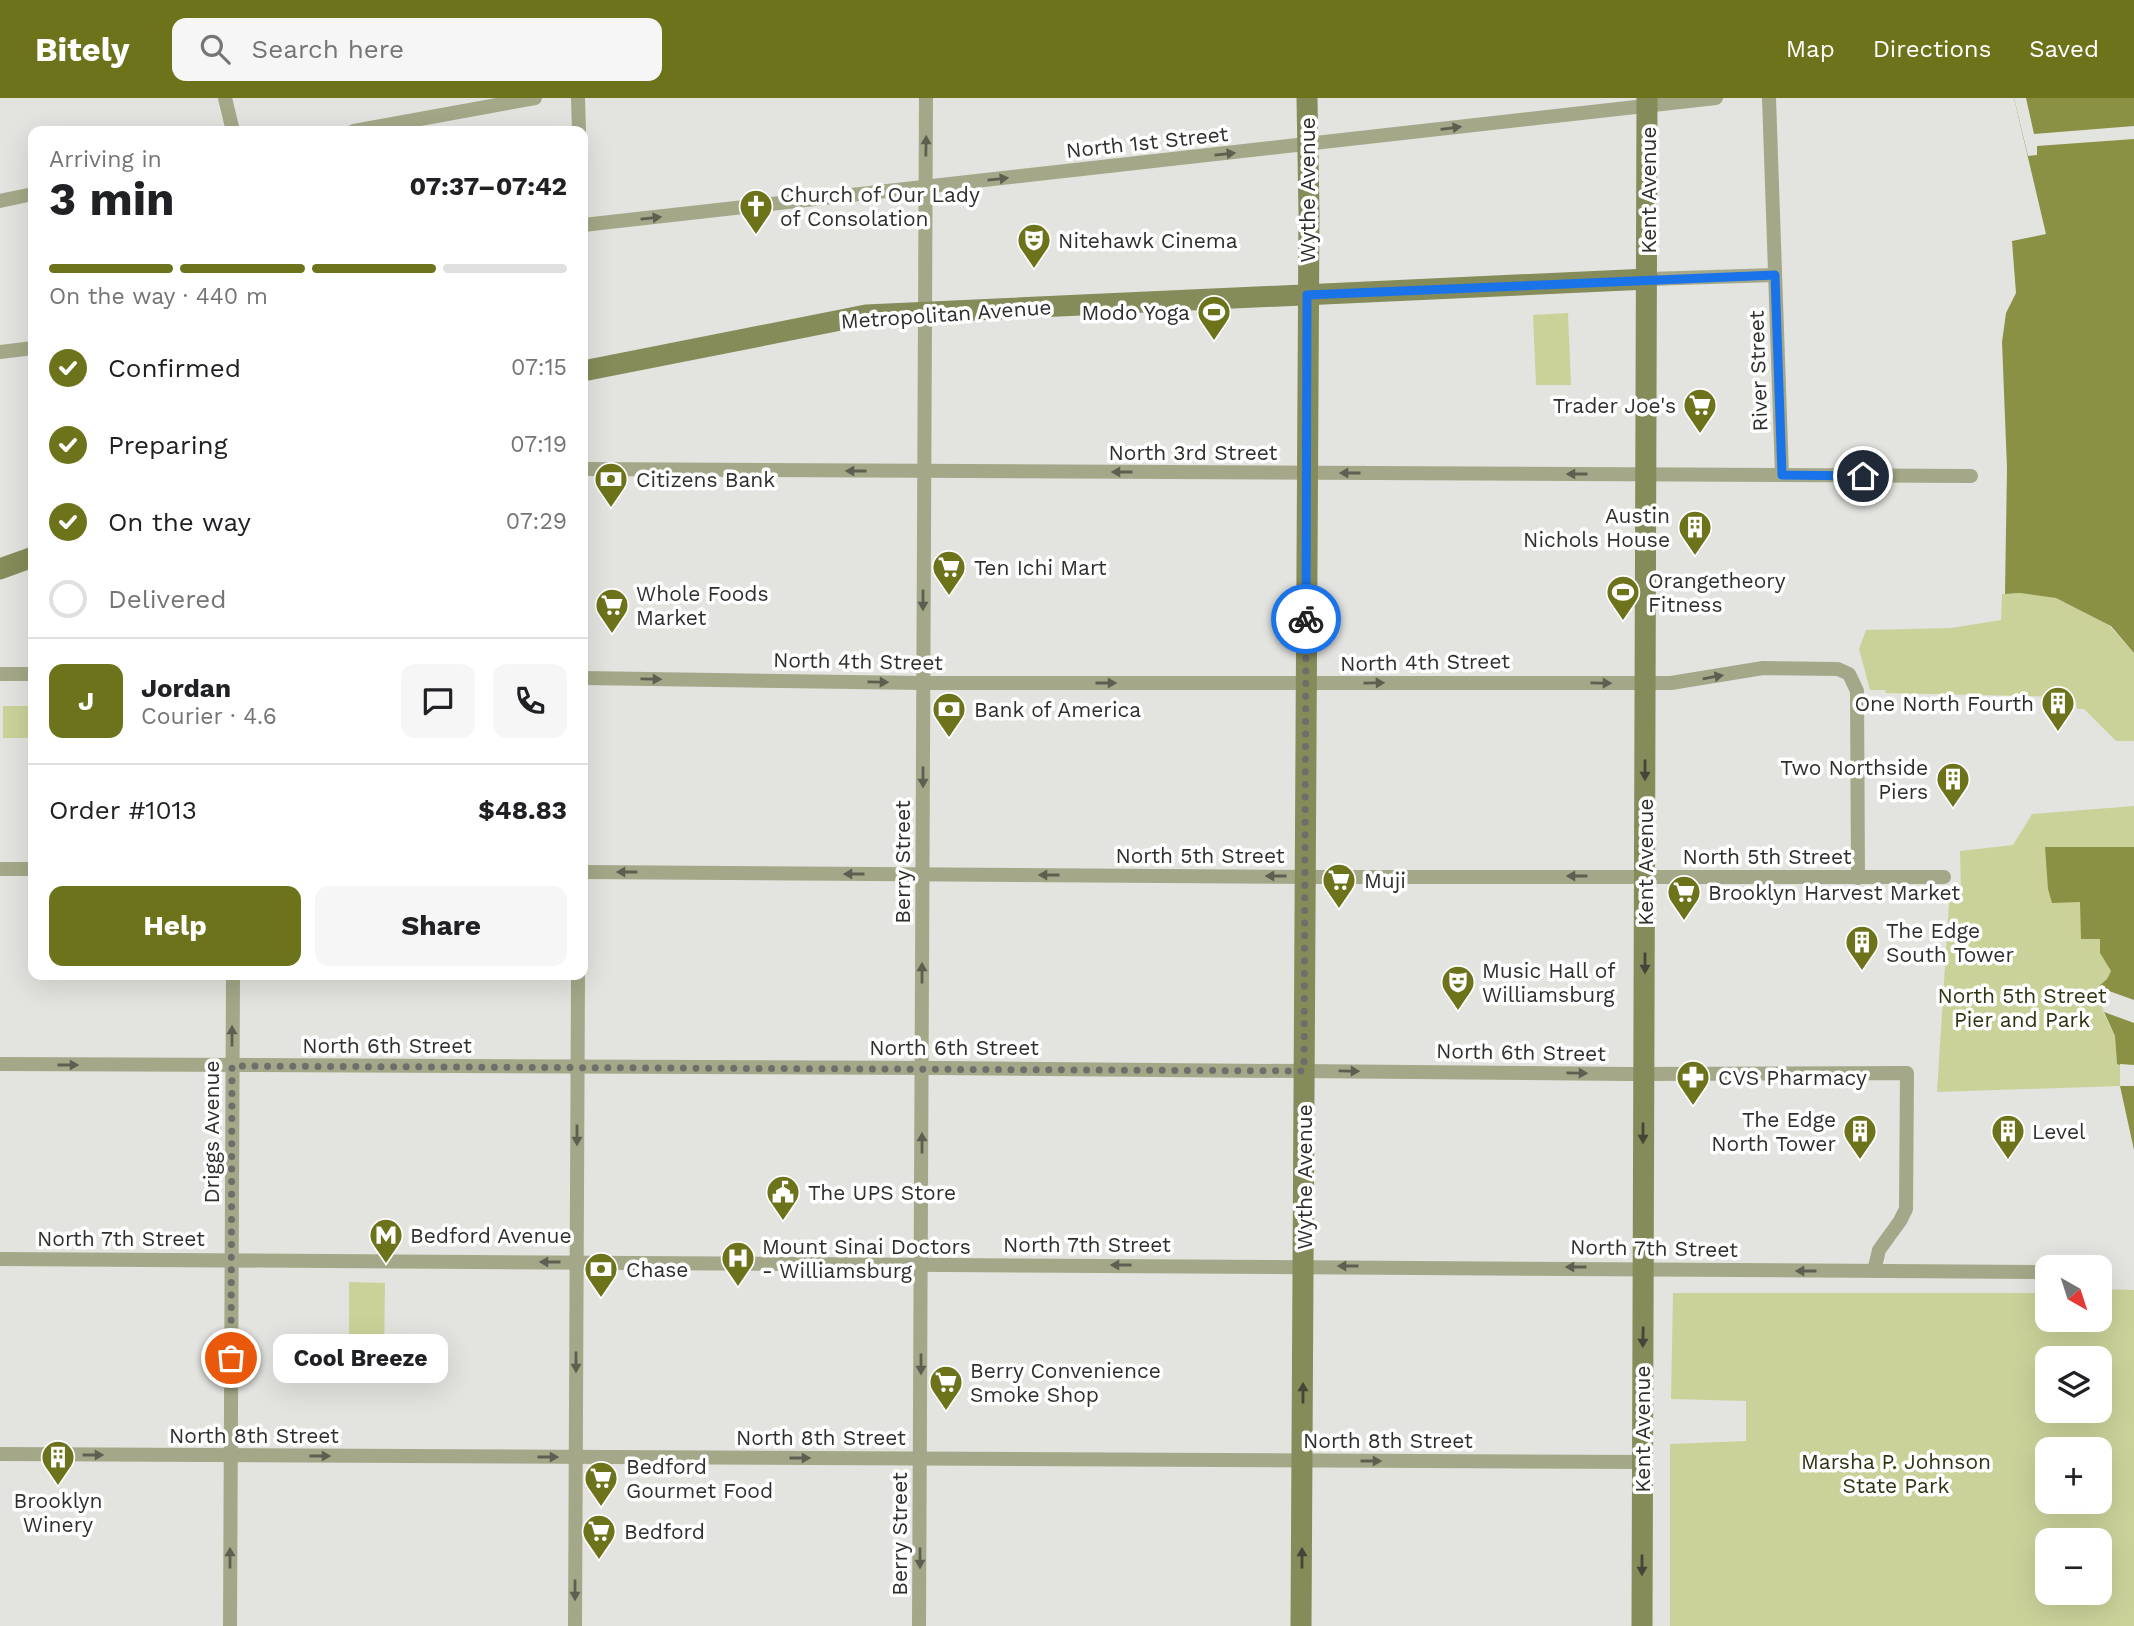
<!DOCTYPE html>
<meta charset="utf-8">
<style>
:root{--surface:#fff;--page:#f6f6f6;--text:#202124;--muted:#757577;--line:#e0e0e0;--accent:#6d731b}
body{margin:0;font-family:"Work Sans",sans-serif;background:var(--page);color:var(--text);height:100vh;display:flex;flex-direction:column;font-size:26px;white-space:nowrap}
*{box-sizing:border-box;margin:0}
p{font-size:23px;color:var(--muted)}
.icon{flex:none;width:38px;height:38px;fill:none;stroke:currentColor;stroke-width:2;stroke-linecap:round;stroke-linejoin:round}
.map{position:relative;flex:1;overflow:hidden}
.panel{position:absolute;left:28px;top:28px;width:560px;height:854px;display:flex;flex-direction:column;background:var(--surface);border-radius:14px;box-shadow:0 7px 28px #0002}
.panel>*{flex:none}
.needle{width:46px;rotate:141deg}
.fabs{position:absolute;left:2035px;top:1157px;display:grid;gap:14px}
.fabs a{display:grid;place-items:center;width:77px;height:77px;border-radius:14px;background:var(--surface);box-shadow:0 7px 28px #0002;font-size:35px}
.pin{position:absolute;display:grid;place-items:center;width:60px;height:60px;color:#fff;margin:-30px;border:4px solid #fff;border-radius:50%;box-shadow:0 2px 7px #0007}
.courier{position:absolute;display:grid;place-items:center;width:70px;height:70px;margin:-35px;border:5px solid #1a73e8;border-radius:50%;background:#fff;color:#222;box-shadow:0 2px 9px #0007}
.bubble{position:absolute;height:49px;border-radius:14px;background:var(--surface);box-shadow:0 7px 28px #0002;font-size:23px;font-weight:700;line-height:49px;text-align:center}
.summary em{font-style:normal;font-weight:700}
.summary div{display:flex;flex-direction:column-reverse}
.summary{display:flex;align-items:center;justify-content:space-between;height:119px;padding:0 21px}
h1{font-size:46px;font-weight:700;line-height:52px}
.bar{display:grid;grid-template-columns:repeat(4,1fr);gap:10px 7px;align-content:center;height:84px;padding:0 21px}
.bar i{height:9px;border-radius:5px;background:var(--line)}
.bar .selected{background:var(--accent)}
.bar p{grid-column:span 4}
.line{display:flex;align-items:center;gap:18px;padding:0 21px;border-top:2px solid var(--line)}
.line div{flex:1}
.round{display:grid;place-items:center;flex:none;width:74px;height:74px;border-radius:14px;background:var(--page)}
ol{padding:0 21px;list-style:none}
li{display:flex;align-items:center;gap:21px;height:77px}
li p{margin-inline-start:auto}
li .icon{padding:7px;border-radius:50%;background:var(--accent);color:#fff;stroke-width:4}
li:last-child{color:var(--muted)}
li i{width:38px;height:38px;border:4px solid var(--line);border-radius:50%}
.primary-button{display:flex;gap:14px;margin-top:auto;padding:14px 21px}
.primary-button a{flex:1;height:80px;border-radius:14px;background:var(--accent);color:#fff;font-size:28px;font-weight:700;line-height:80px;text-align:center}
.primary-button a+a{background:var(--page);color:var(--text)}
header{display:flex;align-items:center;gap:42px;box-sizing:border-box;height:98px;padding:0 35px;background:var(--accent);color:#fff}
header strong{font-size:33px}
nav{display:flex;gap:38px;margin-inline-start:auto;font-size:24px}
.search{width:490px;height:63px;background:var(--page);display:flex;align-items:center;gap:18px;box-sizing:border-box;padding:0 24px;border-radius:14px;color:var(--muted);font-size:26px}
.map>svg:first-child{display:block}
.green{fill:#cbd299;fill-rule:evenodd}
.water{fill:#8a9144}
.pier{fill:#e3e4df}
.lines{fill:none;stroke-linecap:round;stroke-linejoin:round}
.street{stroke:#a4a888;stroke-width:14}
.secondary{stroke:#868b5a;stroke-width:21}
.oneway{fill:#5e5f51}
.oneway2{fill:#454638}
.done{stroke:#6e6e6b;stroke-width:7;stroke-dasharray:0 12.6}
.route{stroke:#1a73e8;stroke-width:9}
.labels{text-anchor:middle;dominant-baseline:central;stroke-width:7;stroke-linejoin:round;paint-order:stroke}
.street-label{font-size:21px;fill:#2f2f2d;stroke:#fff}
.poi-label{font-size:21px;fill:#2f2f2d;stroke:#fff;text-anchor:start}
.park-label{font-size:21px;fill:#313412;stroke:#fff}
</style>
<header>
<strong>Bitely</strong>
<div class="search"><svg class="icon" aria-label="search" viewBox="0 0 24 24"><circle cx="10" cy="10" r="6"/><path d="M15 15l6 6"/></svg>Search here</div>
<nav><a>Map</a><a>Directions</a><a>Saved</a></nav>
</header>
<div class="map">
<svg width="2134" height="1528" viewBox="0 0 2134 1528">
<rect width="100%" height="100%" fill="#e3e4df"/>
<!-- green -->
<g class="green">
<path d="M1568,215L1571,287H1536L1533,217Z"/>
<path d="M2020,495L2056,500L2107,525L2134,555V643H2116L2084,611H2077L2076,604L2071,599L1886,595L1885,592H1870L1859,551L1866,532L1951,530L2001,522L2002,496Z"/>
<rect x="3" y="608" width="30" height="32"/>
<path d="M2134,708V749H2045L2080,804L2100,841V855L2111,873L2107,881L2098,889L2103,914L2115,938L2117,966H2120V988L1937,994L1949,805H1947L1949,804L1950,796L1961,795L1960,753L2013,747L2032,716Z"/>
<path d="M349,1184L385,1185L384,1262H349Z"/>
<path d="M2100,1191L2134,1192V1528H1670V1346L1746,1343V1303L1671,1301L1673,1195H2047L2048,1222H2100ZM2048,1260H2100V1312H2048ZM2048,1351H2100V1404H2048ZM2048,1442H2100V1494H2048Z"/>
</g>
<!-- water -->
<g class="water">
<path d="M2014,0H2134V555L2111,528L2056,500L2020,495L2005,496L2007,370L2002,244L2006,215L2016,195L2012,143L2046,136Z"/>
<path d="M2045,749H2134V1052L2120,988V967L2117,966L2115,938L2104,914L2098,889L2107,881L2111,873L2100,855V841H2081L2080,804L2052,805L2048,791Z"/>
</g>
<!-- pier -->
<g class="pier">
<path d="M2014,0H2026L2034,36L2134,28V41L2037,48V57L2028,58Z"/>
<path d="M2098,889L2134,902V925L2104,914Z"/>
<path d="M2120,966L2134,967V988H2120Z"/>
</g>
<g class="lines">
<!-- street -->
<g class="street">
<path d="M225,0L233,33"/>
<path d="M578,0L579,33"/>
<path d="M1769,0L1782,377"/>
<path d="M354,33L535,0"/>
<path d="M0,103L33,96"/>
<path d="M583,127L1716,0"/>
<path d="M1648,181L1775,177"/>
<path d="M0,254L33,250"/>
<path d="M583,371L1971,378"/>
<path d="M0,576H33"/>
<path d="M583,580L923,585H1671L1763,570L1838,571L1849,576L1857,593L1858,780"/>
<path d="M0,771H33"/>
<path d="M583,774L1325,779H1944"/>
<path d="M0,966L942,970L1630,976L1907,975L1906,1111L1900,1123L1879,1152L1874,1173"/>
<path d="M0,1161L2048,1174"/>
<path d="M0,1356L1642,1364"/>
<path d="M230,1528L233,877"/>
<path d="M575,1528L578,877"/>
<path d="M919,1528L926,0"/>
</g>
<!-- secondary -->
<g class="secondary">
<path d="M583,273L866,217L1648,181"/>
<path d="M0,471L33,459"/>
<path d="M1301,1528L1309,114L1307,0"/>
<path d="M1642,1528L1647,0"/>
</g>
</g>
<!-- one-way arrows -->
<defs><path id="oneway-solid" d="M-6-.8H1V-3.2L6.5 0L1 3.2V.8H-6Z" transform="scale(1.75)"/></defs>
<g class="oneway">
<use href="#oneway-solid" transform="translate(1451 30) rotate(-7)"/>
<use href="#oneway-solid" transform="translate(926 48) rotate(-89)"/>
<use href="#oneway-solid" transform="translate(1225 56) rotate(-6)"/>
<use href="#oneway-solid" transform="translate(998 81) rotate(-6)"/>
<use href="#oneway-solid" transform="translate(651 120) rotate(-6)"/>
<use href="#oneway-solid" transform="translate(856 373) rotate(-180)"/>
<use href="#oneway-solid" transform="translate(1122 374) rotate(-180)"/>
<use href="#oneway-solid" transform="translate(1350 375) rotate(-180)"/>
<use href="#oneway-solid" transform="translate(1577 376) rotate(-180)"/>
<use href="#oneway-solid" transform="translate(923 502) rotate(90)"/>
<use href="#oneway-solid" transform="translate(1713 579) rotate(-10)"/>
<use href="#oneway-solid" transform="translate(651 581) rotate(1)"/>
<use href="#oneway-solid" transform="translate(878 584) rotate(1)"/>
<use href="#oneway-solid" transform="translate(1106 585)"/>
<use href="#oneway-solid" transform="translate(1374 585) rotate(-1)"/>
<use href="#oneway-solid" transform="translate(1601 585) rotate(1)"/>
<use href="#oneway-solid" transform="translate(923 679) rotate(90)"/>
<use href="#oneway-solid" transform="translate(627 774) rotate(-180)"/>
<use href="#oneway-solid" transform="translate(854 776) rotate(-180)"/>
<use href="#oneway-solid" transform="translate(1049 777) rotate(-180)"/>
<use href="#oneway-solid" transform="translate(1276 778) rotate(-180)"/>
<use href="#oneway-solid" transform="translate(1577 778) rotate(180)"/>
<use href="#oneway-solid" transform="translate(922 875) rotate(-90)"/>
<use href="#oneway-solid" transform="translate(232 938) rotate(-90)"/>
<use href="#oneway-solid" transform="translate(68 967)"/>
<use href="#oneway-solid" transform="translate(1349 973) rotate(1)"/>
<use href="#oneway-solid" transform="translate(1577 975) rotate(1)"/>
<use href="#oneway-solid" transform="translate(577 1037) rotate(90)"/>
<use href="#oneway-solid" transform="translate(922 1045) rotate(-90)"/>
<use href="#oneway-solid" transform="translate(550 1164) rotate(-180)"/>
<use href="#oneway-solid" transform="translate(1121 1167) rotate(-180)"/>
<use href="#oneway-solid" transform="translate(1348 1168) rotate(-180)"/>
<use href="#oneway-solid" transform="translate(1576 1169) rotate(-180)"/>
<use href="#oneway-solid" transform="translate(1806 1173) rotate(-180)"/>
<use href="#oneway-solid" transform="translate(576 1264) rotate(90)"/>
<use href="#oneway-solid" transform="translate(921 1266) rotate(90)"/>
<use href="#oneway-solid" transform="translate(93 1357)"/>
<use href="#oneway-solid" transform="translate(320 1358)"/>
<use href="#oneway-solid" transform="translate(548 1359)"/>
<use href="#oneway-solid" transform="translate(800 1360)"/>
<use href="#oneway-solid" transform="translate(1371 1363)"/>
<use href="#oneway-solid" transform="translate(230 1460) rotate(-90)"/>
<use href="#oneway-solid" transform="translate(920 1460) rotate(90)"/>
<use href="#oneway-solid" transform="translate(575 1492) rotate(90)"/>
</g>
<g class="oneway2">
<use href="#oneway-solid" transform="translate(1645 672) rotate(90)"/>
<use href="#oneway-solid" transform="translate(1645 865) rotate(90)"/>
<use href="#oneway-solid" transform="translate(1643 1035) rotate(90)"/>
<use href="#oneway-solid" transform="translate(1643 1239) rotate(91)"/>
<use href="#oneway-solid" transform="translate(1303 1295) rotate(-90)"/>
<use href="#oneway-solid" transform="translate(1302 1460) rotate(-90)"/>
<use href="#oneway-solid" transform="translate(1642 1467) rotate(90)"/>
</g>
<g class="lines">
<!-- done -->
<path class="done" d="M231,1260L232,968L1304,973L1306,521"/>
<!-- route -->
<path class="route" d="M1306,521L1307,197L1775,177L1782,377L1863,378"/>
</g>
<!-- icons -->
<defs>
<symbol id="church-pin" viewBox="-11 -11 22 30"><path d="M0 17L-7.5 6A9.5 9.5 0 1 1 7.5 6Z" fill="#6d731b" stroke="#fff"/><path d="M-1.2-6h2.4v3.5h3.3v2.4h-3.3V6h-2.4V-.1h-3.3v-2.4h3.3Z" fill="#fff"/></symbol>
<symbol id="theatre-pin" viewBox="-11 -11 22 30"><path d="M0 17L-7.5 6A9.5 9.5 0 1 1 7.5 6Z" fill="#6d731b" stroke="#fff"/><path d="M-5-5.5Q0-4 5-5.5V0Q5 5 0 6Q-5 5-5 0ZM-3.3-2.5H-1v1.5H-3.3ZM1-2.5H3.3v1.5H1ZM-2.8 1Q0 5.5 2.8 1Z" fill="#fff"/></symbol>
<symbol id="stadium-pin" viewBox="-11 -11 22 30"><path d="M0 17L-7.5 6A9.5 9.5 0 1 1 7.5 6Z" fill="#6d731b" stroke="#fff"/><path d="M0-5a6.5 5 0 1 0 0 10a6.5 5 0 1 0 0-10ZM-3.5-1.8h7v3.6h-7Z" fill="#fff"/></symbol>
<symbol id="supermarket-pin" viewBox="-11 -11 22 30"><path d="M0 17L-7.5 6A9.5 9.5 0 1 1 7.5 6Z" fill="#6d731b" stroke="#fff"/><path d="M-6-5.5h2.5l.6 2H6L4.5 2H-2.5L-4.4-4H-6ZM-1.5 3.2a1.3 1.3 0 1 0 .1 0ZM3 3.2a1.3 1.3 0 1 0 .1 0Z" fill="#fff"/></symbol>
<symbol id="bank-pin" viewBox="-11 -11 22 30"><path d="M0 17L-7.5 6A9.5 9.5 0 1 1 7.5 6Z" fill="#6d731b" stroke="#fff"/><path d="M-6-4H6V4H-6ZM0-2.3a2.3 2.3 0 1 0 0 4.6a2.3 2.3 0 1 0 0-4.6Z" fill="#fff"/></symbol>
<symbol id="building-pin" viewBox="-11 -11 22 30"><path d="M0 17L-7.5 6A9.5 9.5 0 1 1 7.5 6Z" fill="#6d731b" stroke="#fff"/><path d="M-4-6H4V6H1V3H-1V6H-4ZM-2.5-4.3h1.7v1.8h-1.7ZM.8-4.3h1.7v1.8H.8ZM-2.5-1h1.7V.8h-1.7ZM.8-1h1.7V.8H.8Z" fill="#fff"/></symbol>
<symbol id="pharmacy-pin" viewBox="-11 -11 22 30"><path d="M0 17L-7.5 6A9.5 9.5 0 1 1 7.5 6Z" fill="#6d731b" stroke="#fff"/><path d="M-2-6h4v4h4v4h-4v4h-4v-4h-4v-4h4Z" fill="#fff"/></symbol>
<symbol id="civic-pin" viewBox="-11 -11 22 30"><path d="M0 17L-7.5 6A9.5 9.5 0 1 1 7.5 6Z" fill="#6d731b" stroke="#fff"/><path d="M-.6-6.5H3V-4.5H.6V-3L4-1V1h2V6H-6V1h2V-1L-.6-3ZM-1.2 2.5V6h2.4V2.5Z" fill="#fff"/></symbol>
<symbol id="metro-pin" viewBox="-11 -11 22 30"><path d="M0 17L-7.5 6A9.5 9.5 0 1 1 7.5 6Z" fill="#6d731b" stroke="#fff"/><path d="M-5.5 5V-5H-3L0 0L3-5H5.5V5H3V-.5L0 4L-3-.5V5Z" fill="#fff"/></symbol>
<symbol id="hospital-pin" viewBox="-11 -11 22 30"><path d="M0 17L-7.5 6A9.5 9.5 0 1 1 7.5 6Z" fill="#6d731b" stroke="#fff"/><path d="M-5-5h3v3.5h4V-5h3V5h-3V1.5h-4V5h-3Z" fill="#fff"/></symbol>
</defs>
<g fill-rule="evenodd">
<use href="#church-pin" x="737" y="89" width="38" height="52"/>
<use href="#theatre-pin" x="1015" y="123" width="38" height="52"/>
<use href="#stadium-pin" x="1195" y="195" width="38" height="52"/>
<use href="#supermarket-pin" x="1681" y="288" width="38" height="52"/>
<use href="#bank-pin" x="592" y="362" width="38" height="52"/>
<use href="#building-pin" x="1676" y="410" width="38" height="52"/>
<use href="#supermarket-pin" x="930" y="450" width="38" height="52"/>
<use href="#stadium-pin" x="1604" y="475" width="38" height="52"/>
<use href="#supermarket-pin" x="593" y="488" width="38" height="52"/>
<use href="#building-pin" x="2039" y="586" width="38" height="52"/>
<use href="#bank-pin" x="930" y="592" width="38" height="52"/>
<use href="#building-pin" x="1934" y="662" width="38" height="52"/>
<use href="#supermarket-pin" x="1320" y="763" width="38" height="52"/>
<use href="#supermarket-pin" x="1665" y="775" width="38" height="52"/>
<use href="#building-pin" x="1843" y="825" width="38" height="52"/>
<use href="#theatre-pin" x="1439" y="865" width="38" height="52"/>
<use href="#pharmacy-pin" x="1674" y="960" width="38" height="52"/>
<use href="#building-pin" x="1841" y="1014" width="38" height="52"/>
<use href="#building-pin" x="1989" y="1014" width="38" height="52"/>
<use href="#civic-pin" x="764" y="1075" width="38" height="52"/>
<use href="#metro-pin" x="367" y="1118" width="38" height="52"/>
<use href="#hospital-pin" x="719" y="1141" width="38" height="52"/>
<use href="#bank-pin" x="582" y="1152" width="38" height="52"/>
<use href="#supermarket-pin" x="927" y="1265" width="38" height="52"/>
<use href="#building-pin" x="39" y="1340" width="38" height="52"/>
<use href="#supermarket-pin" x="582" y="1361" width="38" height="52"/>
<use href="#supermarket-pin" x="580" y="1414" width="38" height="52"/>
</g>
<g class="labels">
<!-- street labels -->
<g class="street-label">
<text transform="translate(1147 44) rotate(-6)">North 1st Street</text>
<text transform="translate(1307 92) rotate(-90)">Wythe Avenue</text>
<text transform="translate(1648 92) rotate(-90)">Kent Avenue</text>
<text transform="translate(946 216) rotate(-4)">Metropolitan Avenue</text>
<text transform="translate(1758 273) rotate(-92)">River Street</text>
<text x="1193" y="354">North 3rd Street</text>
<text transform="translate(858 563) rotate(1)">North 4th Street</text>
<text transform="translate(1425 564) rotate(-1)">North 4th Street</text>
<text x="1200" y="757">North 5th Street</text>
<text x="1767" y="758">North 5th Street</text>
<text transform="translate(902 764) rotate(-90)">Berry Street</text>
<text transform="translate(1645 764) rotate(-90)">Kent Avenue</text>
<text x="387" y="947">North 6th Street</text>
<text x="954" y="949">North 6th Street</text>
<text transform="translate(1521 954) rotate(1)">North 6th Street</text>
<text transform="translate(211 1034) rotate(-90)">Driggs Avenue</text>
<text transform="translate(1304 1079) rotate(-90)">Wythe Avenue</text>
<text x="121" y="1140">North 7th Street</text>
<text x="1087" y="1146">North 7th Street</text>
<text transform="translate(1654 1150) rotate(1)">North 7th Street</text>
<text transform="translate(1642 1331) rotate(-90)">Kent Avenue</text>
<text x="254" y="1337">North 8th Street</text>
<text x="821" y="1339">North 8th Street</text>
<text x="1388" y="1342">North 8th Street</text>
<text transform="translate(899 1436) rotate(-90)">Berry Street</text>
</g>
<!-- poi labels -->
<g class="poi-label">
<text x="780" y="96">Church of Our Lady<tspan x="780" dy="24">of Consolation</tspan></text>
<text x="1058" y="142">Nitehawk Cinema</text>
<text x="1190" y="214" text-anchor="end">Modo Yoga</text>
<text x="1676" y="307" text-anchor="end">Trader Joe's</text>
<text x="636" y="381">Citizens Bank</text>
<text x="1670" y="417" text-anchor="end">Austin<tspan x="1670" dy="24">Nichols House</tspan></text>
<text x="974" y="469">Ten Ichi Mart</text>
<text x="1648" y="482">Orangetheory<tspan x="1648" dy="24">Fitness</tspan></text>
<text x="636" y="495">Whole Foods<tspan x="636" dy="24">Market</tspan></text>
<text x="2034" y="605" text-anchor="end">One North Fourth</text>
<text x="974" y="611">Bank of America</text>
<text x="1928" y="669" text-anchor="end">Two Northside<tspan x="1928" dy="24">Piers</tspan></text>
<text x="1364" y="782">Muji</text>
<text x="1708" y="794">Brooklyn Harvest Market</text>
<text x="1886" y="832">The Edge<tspan x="1886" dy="24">South Tower</tspan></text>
<text x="1482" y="872">Music Hall of<tspan x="1482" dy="24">Williamsburg</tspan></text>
<text x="1718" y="979">CVS Pharmacy</text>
<text x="1836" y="1021" text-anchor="end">The Edge<tspan x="1836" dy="24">North Tower</tspan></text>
<text x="2032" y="1033">Level</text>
<text x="808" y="1094">The UPS Store</text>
<text x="410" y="1137">Bedford Avenue</text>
<text x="762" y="1148">Mount Sinai Doctors<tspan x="762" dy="24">- Williamsburg</tspan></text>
<text x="626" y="1171">Chase</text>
<text x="970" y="1272">Berry Convenience<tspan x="970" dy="24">Smoke Shop</tspan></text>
<text x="626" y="1368">Bedford<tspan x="626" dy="24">Gourmet Food</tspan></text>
<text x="58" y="1402" text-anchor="middle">Brooklyn<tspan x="58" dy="24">Winery</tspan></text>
<text x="624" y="1433">Bedford</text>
</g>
<!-- park labels -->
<g class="park-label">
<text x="2022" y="897">North 5th Street<tspan x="2022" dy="24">Pier and Park</tspan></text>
<text x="1896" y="1363">Marsha P. Johnson<tspan x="1896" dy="24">State Park</tspan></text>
</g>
</g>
</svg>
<div class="fabs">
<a><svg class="needle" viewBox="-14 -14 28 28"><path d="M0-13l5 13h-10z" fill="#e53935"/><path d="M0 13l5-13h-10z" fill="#757577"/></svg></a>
<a><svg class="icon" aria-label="layers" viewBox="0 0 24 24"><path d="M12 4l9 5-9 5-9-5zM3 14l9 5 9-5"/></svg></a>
<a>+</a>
<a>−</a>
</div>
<div class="pin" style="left:231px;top:1260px;background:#ea580c"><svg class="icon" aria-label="bag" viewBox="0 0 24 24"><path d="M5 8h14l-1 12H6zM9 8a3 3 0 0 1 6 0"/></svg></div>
<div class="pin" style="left:1863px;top:378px;background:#1f2937"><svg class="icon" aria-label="home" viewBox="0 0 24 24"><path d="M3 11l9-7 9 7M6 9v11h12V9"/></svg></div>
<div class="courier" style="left:1306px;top:521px"><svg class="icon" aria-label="bike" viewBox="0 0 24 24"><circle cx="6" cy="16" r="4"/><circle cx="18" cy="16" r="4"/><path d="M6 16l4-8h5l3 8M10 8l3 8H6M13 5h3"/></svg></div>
<div class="bubble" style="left:273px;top:1236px;width:175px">Cool Breeze</div>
<section class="panel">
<div class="summary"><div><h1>3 min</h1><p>Arriving in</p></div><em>07:37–07:42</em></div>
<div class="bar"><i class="selected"></i><i class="selected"></i><i class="selected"></i><i></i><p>On the way · 440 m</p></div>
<ol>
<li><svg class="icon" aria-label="check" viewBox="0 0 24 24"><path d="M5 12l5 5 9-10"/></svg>Confirmed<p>07:15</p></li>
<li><svg class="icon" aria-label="check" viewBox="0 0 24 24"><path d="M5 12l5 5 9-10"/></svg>Preparing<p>07:19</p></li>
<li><svg class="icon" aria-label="check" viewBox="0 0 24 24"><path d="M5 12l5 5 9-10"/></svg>On the way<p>07:29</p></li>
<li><i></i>Delivered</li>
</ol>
<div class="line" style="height:126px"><b class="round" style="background:var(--accent);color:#fff">J</b><div><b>Jordan</b><p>Courier · 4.6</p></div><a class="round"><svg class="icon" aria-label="chat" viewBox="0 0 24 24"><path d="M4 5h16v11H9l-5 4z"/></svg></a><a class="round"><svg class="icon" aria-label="phone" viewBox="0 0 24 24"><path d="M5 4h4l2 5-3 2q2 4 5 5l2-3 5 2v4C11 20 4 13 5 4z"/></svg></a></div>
<div class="line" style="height:91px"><div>Order #1013</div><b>$48.83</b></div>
<div class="primary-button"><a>Help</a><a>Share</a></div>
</section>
</div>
